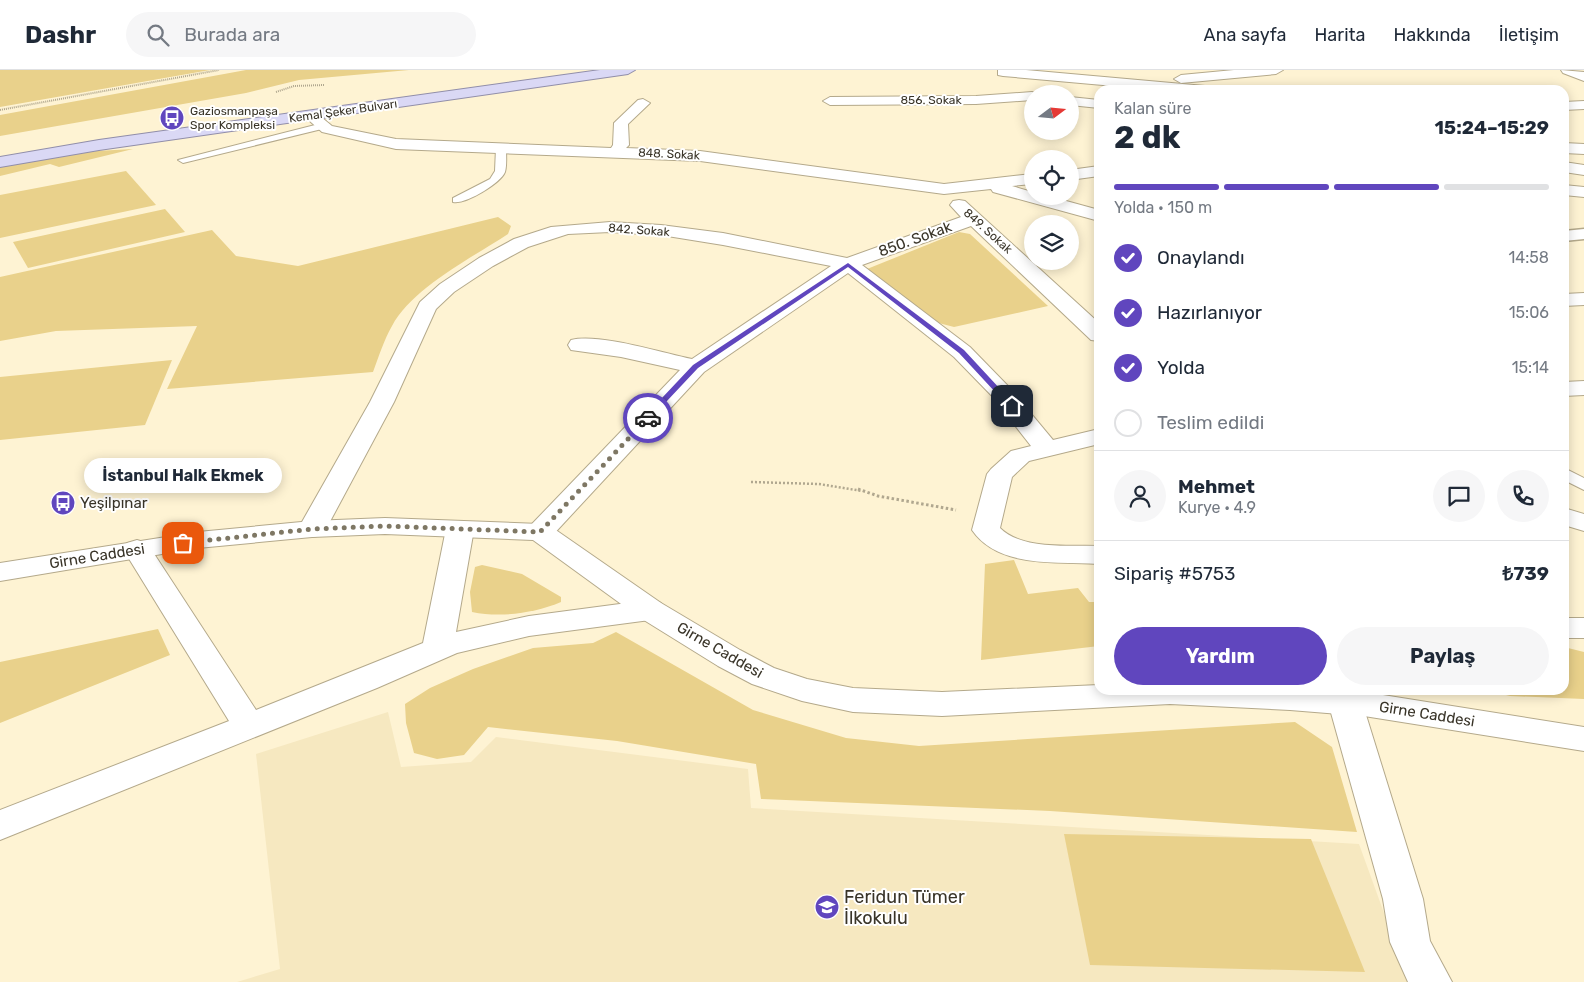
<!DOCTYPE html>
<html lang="tr">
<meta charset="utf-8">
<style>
:root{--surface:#fff;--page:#f6f6f7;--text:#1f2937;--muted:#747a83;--line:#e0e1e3;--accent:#6046be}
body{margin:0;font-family:Rubik,sans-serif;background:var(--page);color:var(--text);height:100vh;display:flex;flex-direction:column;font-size:19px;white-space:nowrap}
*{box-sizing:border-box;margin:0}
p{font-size:16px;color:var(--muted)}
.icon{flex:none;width:28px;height:28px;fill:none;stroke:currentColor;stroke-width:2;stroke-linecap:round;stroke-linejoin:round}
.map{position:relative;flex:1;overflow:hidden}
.drawer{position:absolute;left:1094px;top:15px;width:475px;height:610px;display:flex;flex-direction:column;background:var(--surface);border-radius:15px;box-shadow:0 2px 12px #0003}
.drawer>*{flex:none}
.needle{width:32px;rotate:74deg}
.tools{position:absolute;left:1024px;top:15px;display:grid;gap:10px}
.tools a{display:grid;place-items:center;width:55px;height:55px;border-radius:50%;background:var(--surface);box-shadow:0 2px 12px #0003;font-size:25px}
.pin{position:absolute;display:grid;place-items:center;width:42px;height:42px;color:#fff;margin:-21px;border-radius:10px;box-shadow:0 2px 8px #0006}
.courier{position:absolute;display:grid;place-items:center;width:50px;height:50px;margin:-25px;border:4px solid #6046be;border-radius:50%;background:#fff;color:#222;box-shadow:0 1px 6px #0007}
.bubble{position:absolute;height:35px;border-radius:18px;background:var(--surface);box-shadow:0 2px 12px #0003;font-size:16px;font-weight:700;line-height:35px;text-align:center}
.head em{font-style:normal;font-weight:700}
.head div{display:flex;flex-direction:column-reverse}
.head{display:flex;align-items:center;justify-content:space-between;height:85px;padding:0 20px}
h1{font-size:32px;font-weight:700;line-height:38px}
.bar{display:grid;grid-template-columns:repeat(4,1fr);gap:8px 5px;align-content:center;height:60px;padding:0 20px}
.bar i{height:6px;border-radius:4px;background:var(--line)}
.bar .on{background:var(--accent)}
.bar p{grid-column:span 4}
.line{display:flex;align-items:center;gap:12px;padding:0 20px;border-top:1px solid var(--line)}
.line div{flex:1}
.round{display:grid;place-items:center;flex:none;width:52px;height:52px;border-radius:26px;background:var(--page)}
ol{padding:0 20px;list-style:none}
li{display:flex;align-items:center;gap:15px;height:55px}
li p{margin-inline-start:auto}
li .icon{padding:5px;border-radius:50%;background:var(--accent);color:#fff;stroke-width:4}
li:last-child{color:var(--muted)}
li i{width:28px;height:28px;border:2px solid var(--line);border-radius:50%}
.action{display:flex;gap:10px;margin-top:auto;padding:10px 20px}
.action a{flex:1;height:58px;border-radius:30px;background:var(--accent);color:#fff;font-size:20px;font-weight:700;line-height:58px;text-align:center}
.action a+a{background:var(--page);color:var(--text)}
header{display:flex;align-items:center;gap:30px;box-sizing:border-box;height:70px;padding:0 25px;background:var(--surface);border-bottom:1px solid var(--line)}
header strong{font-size:24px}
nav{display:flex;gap:28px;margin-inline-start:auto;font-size:18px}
.search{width:350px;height:45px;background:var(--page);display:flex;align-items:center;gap:12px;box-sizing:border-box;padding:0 18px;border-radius:28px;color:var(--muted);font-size:19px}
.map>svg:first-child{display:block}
.built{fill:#f6e8c0}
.green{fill:#e9d18b}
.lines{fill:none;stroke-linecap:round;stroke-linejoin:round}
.service-casing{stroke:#b4a98b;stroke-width:2}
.pedestrian-casing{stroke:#b4a98b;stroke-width:3}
.minor-casing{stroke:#b4a98b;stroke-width:2}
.tertiary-casing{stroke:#b4a98b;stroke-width:2}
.primary-casing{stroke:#918ea9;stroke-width:2}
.path-far2{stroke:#b0a78f;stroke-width:2;stroke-dasharray:1 1;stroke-linecap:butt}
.path-far1{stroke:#b0a78f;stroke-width:2.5;stroke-dasharray:2 2;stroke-linecap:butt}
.path{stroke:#b0a78f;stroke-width:3;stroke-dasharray:2.5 2.5;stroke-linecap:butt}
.service{fill:#fff;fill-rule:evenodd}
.pedestrian{fill:#fff;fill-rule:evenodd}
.minor{fill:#fff;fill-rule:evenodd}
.tertiary{fill:#fff;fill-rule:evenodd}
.primary{fill:#dad8f5;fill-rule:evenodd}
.route{fill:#6046be}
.done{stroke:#7e7764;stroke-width:5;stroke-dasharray:0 9}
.labels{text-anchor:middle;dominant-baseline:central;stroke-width:4;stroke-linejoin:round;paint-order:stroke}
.far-street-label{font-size:12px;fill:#393428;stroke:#fff}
.far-poi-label{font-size:12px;fill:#393428;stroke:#fff;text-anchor:start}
.street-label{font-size:15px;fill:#393428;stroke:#fff}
.poi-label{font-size:15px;fill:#393428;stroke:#fff;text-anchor:start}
.near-poi-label{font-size:18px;fill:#393428;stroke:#fff;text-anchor:start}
</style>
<header>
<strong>Dashr</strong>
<div class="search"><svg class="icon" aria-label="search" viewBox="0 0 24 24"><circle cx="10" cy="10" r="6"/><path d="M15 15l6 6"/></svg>Burada ara</div>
<nav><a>Ana sayfa</a><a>Harita</a><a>Hakkında</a><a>İletişim</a></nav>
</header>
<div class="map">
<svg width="1584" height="912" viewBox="0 0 1584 912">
<rect width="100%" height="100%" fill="#fef3d3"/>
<!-- built -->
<path class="built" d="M388,642L401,697L471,692L496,667L748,699L751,738L1359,774L1409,912H237L280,899L256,684Z"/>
<!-- green -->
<g class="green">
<path d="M0,0H210L0,37Z"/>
<path d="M246,0H409L299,10L246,23L0,66V45Z"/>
<path d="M133,79L59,97L50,94L0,106V97L96,81Z"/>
<path d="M126,101L156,135L0,168V125Z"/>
<path d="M165,139L185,162L28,198L13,172Z"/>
<path d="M498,147L511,156L508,164C473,187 412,218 392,256C384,270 379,286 373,302L167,319L197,256L56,261L0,271V207L212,160L236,186L298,196Z"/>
<path d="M959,162L970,164L1048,236L954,257L935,252L867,199Z"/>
<path d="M172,290L145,355L0,370V307Z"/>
<path d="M1014,490L1028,524L1078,518L1089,532H1099V576L981,590L985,494Z"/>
<path d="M482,495L522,504L561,527V532C535,543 501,548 472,542L470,522L475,497Z"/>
<path d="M158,559L170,585L0,653V592Z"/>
<path d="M616,562L753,640L846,668L919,676L1295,652L1332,677L1357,762L1050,741L761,729L756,694L617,671L488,657L464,685L437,689L414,683L406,653L405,634L430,618L473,599L533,578L593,573Z"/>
<path d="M1564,577L1584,582V629L1510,626L1486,620H1564Z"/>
<path d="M1064,764L1311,769L1365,902L1090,895Z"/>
</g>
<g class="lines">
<defs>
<g id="service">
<path d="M323,53L326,54V58L183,93L178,90Z"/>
<path d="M501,75L506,78C506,85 507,95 505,102C501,113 465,135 453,132V128L490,109L495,101L496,78Z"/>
<path d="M1564,398L1584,408V420L1564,410Z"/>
</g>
<path id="pedestrian" d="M1584,159V169L1564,171V161Z"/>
<g id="minor">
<path d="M998,0H1026L1205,16L1212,20H1159L1003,6L998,5Z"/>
<path d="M1234,0H1283L1276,4L1181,13L1174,9L1181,5Z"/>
<path d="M1561,0L1584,2V11L1563,3Z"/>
<path d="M1032,22L1037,24H1032V30L976,34L830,35L823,31L830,27L976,26Z"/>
<path d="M1070,27L1099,30V38L1070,35Z"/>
<path d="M643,29L650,33L628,54L629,75L626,78L700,81L944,114L1032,104V114L1012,116L1032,122V126H1048L1099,140V151L993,122L991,119L944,124L700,91L396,79L322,62L303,45L310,41L315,42L332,56L396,69L611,78L613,75L614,53L638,30Z"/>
<path d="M1584,31V39L1564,40V32Z"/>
<path d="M1564,73L1584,74V84L1564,83Z"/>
<path d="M1564,92L1584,95V105L1564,102Z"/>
<path d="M1099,96V106L1070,110V100Z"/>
<path d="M1564,115L1584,117V127L1564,125Z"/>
<path d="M959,130L965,131L1099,253V271L1091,270L971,156L862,195L970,277L1008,316L1053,370L1099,359V374L1029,391L1012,407L1000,458C1022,480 1069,475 1099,476V494C1057,491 999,499 972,460L987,404L991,399L1011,381L1031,376L992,326L954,287L848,203L704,302L550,468L540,470L530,468L526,462L530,456L680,300L621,287L571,280L568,275L571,270C600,263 662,283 692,289L831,196L723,175L661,165L610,162L568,164L528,177L493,196L454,222L436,239L394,332L326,459L322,465L312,467L302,465L298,459L370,332L420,232L440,214L479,188L514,169L551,157L610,152L661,155L723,163L847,188L961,147L950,135L953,131Z"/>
<path d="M1584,223V235L1564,236V224Z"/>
<path d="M1584,311V325L1564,326V312Z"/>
<path d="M1564,438L1584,444V461L1564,455Z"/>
<path d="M460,451L470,453L474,459L456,562L529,546L650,530L661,533L665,540L661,547L650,550L529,566L457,583L377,618L0,770V740L229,651L123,479L127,473L137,470L147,473L256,640L423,573L446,459L450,453Z"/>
<rect x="1564" y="548" width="20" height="20"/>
<path d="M1345,620L1357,624L1362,632L1423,829L1430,871L1452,912H1408L1390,872L1383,829L1328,632L1333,624Z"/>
</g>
<path id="tertiary" d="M385,448L540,454L550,456L661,533L740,580L774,598L807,609L853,618L942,622L1099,615V620H1335L1364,622L1584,657V681L1364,646L1290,640L1170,634L942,646L853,642L802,631L752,614L718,596L639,547L533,470L385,464L312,467L198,478L0,511V493L198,462L312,451Z"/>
<path id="primary" d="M600,0H635L628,4L99,80L0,97V87L99,70Z"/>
</defs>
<!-- service casing -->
<use href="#service" class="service-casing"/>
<!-- pedestrian casing -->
<use href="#pedestrian" class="pedestrian-casing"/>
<!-- minor casing -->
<use href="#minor" class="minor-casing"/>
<!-- tertiary casing -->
<use href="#tertiary" class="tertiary-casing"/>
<!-- primary casing -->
<use href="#primary" class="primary-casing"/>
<!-- path-far2 -->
<g class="path-far2">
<path d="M276,22L294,16L324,15"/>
<path d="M0,40L219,0"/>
</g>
<!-- path-far1 -->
<path class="path-far1" d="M751,412L819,414L862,421"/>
<!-- path -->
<path class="path" d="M858,419L878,426L956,440"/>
<!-- service -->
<use href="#service" class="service"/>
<!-- pedestrian -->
<use href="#pedestrian" class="pedestrian"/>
<!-- minor -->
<use href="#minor" class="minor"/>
<!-- tertiary -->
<use href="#tertiary" class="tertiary"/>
<!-- primary -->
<use href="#primary" class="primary"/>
</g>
<!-- route -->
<path class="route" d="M848,193L964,280L1014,334V337H1009L959,283L848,197L698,298L650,349H645V346L693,295Z"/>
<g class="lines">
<!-- done -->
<path class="done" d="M183,473L312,459L385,456L540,462L648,348"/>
</g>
<!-- icons -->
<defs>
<symbol id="bus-disc" viewBox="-11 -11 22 22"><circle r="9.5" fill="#6046be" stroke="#fff"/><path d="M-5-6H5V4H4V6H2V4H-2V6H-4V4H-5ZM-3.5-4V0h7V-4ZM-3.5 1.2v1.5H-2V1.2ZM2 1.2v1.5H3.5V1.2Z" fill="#fff"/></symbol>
<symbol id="school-disc" viewBox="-11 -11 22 22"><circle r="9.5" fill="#6046be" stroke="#fff"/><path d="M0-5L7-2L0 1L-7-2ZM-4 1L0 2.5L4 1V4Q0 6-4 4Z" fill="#fff"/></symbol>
</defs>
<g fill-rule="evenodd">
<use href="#bus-disc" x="158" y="34" width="28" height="28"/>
<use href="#bus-disc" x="49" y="419" width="28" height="28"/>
<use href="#school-disc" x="813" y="823" width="28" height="28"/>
</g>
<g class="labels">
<!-- far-street labels -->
<g class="far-street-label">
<text x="931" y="30">856. Sokak</text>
<text transform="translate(343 41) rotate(-8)">Kemal Şeker Bulvarı</text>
<text transform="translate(669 84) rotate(3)">848. Sokak</text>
<text transform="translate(639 160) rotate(4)">842. Sokak</text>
<text transform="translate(988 161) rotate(42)">849. Sokak</text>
</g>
<!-- far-poi labels -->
<g class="far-poi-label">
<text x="190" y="41">Gaziosmanpaşa<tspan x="190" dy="14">Spor Kompleksi</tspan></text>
</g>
<!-- street labels -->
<g class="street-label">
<text transform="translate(915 169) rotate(-20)">850. Sokak</text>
<text transform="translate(97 486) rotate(-9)">Girne Caddesi</text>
<text transform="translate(720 580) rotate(30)">Girne Caddesi</text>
<text transform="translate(1427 644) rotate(9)">Girne Caddesi</text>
</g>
<!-- poi labels -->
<g class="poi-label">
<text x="80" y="433">Yeşilpınar</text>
</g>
<!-- near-poi labels -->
<g class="near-poi-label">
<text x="844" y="827">Feridun Tümer<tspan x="844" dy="21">İlkokulu</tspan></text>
</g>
</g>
</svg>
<div class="tools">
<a><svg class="needle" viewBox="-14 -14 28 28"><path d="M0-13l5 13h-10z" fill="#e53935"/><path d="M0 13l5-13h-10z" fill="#747a83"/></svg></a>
<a><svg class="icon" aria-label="locate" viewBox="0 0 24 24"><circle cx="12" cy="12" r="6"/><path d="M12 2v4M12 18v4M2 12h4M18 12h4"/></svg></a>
<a><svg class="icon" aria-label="layers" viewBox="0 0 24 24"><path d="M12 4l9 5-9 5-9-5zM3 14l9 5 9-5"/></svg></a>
</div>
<div class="pin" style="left:183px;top:473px;background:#ea580c"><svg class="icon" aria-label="bag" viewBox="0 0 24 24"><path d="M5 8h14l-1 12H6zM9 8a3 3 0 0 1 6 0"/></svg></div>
<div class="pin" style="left:1012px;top:336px;background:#1f2937"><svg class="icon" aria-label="home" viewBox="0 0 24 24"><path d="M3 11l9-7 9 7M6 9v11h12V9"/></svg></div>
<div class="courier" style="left:648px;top:348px"><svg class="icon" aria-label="car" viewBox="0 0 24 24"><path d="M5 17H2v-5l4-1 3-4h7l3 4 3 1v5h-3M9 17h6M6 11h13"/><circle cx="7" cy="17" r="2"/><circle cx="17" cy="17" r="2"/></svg></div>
<div class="bubble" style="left:84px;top:388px;width:198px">İstanbul Halk Ekmek</div>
<section class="drawer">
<div class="head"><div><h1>2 dk</h1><p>Kalan süre</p></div><em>15:24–15:29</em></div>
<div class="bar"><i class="on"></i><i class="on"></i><i class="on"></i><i></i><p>Yolda · 150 m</p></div>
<ol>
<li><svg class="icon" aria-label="check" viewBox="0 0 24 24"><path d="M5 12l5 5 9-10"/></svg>Onaylandı<p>14:58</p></li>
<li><svg class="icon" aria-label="check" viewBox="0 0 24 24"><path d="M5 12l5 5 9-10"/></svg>Hazırlanıyor<p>15:06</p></li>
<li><svg class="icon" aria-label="check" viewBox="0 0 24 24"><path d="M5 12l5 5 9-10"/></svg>Yolda<p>15:14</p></li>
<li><i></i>Teslim edildi</li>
</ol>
<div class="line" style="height:90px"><a class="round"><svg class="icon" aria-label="person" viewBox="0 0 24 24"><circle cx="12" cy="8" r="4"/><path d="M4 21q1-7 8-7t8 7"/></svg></a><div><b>Mehmet</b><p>Kurye · 4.9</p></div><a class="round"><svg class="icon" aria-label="chat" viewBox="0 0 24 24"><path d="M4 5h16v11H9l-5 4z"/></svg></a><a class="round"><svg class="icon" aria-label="phone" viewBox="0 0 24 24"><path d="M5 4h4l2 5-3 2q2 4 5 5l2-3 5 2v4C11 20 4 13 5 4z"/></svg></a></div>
<div class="line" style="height:65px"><div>Sipariş #5753</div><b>₺739</b></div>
<div class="action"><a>Yardım</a><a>Paylaş</a></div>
</section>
</div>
